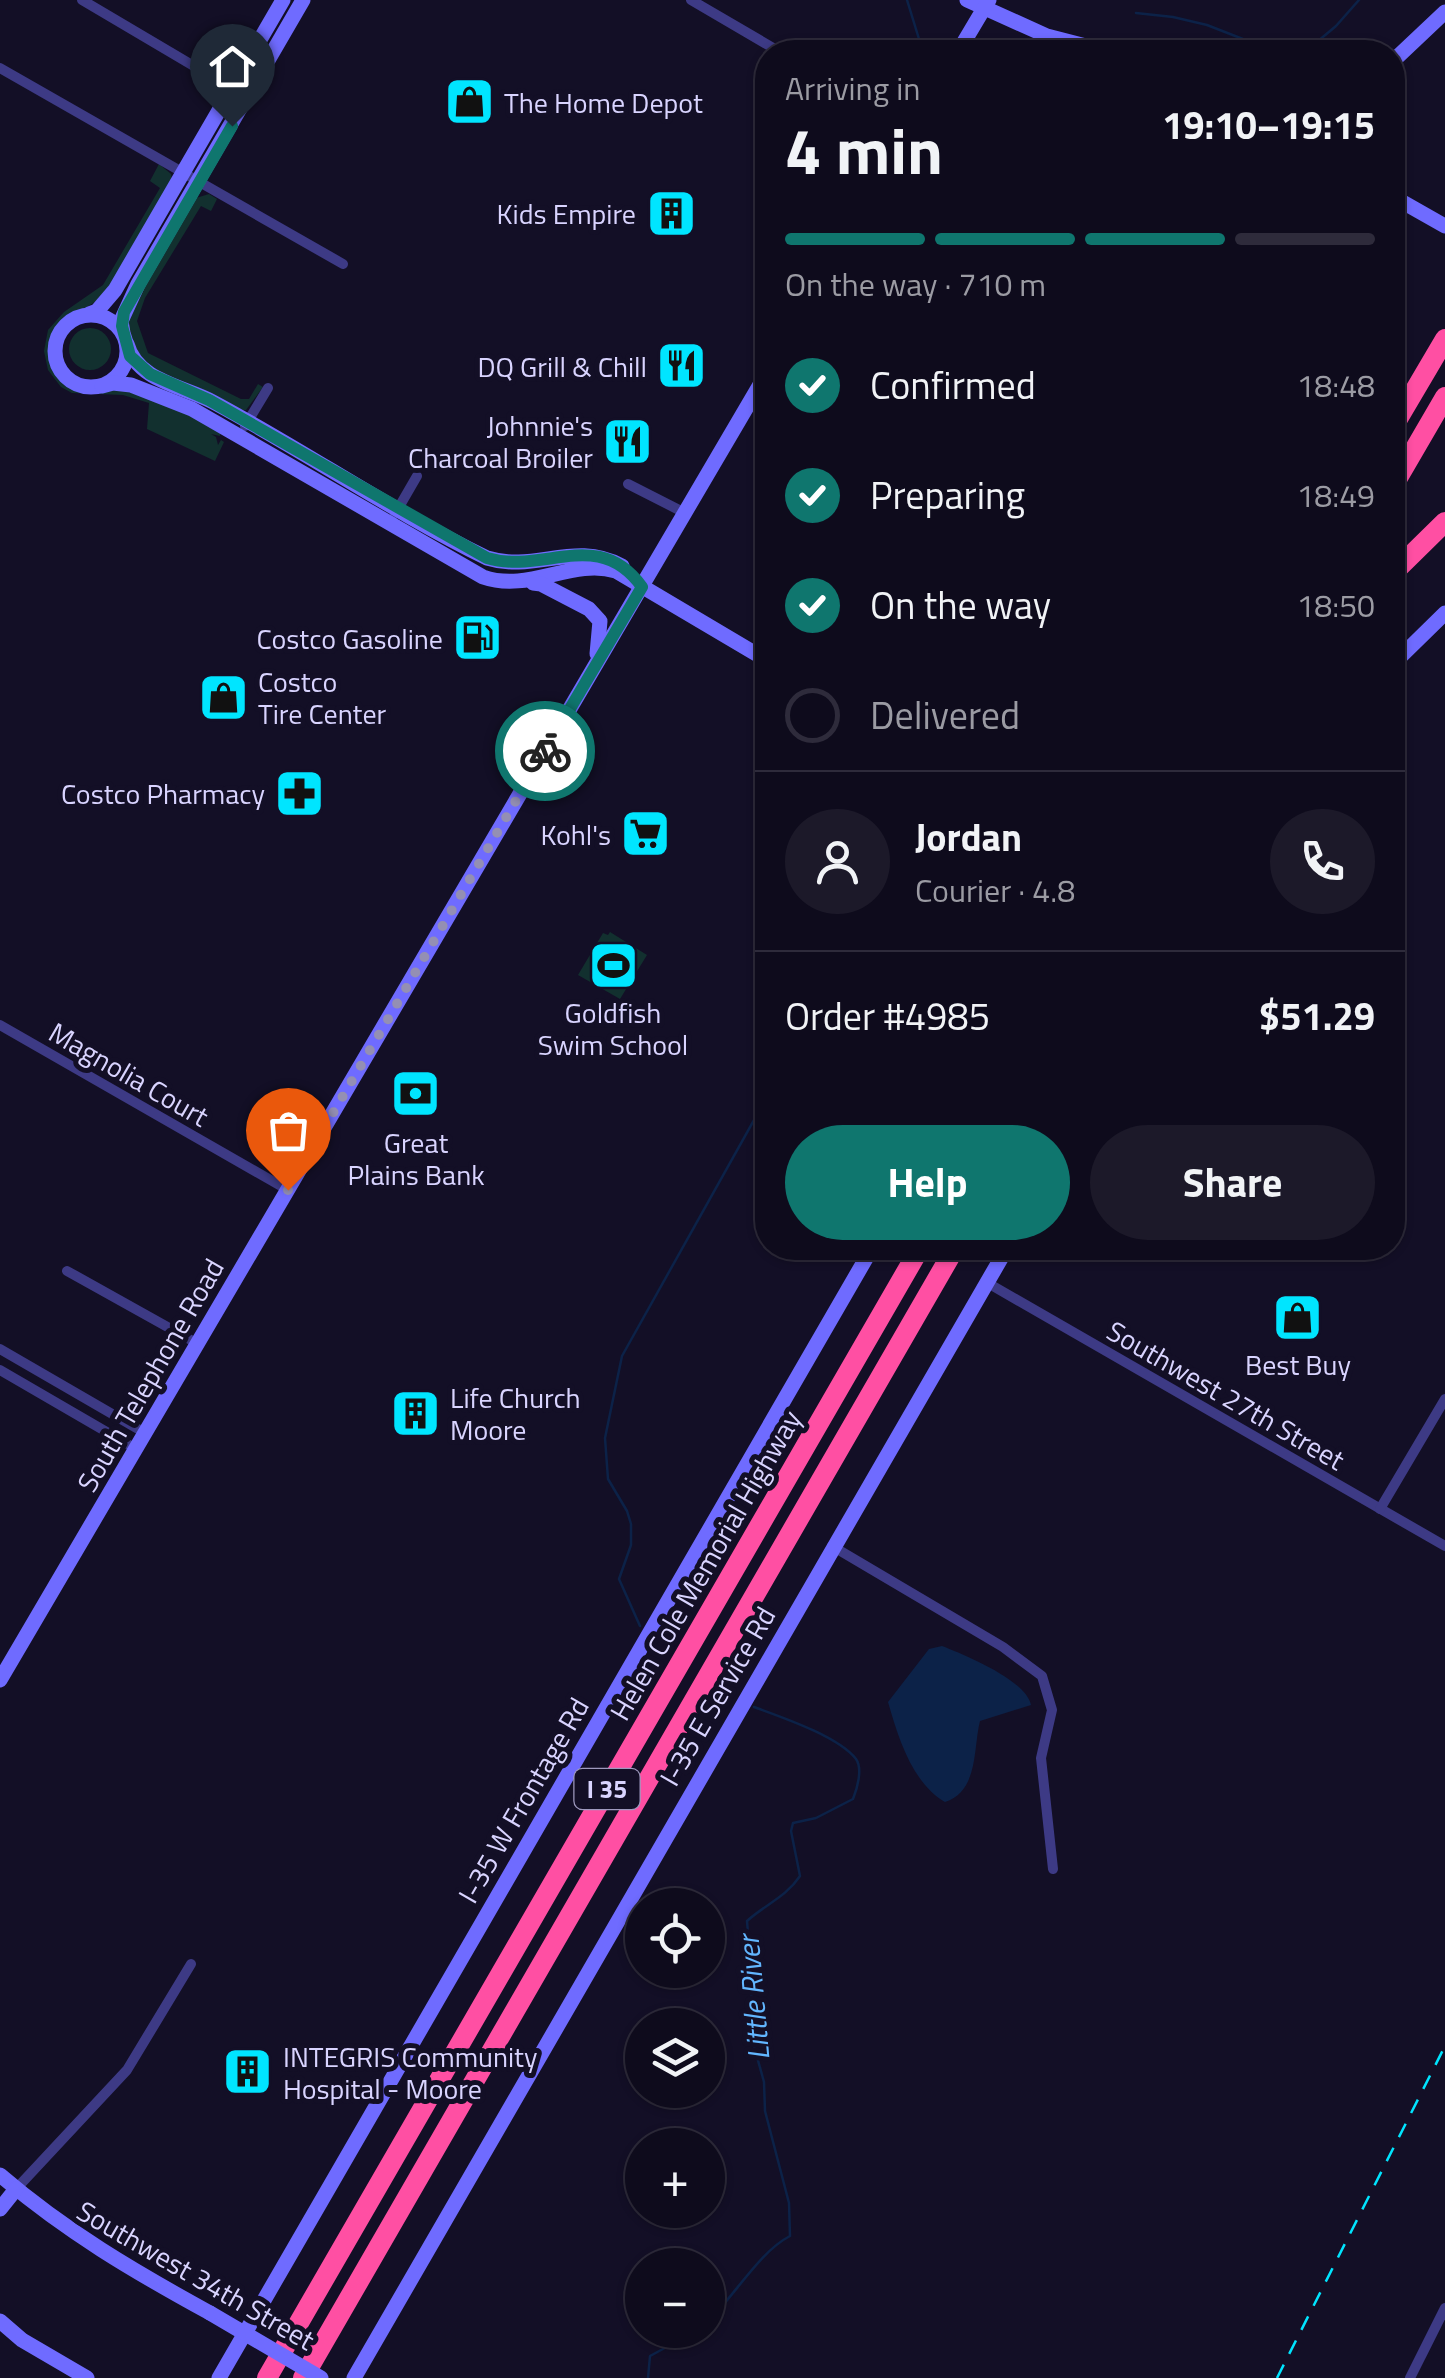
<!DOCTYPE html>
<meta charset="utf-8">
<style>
:root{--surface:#0e0b1c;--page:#1c1929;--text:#f1f3f6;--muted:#9b9ba3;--line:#2e2b3b;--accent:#0f766e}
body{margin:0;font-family:"Titillium Web",sans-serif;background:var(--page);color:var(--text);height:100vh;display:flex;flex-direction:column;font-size:38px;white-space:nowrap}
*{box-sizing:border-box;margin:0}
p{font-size:32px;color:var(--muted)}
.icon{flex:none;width:55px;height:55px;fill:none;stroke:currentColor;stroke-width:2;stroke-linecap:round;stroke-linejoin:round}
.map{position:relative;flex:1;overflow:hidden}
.sheet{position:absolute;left:755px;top:40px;width:650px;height:1220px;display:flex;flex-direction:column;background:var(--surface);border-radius:40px;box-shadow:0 2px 8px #0004,0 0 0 2px var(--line)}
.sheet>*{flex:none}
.controls{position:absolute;left:625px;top:1888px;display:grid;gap:20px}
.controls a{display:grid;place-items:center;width:100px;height:100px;border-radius:50%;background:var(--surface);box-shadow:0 2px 8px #0004,0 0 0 2px var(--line);font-size:50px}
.pin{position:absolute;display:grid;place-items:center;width:85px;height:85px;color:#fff;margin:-102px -42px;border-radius:50% 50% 50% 0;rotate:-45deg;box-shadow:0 0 10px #0007}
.pin .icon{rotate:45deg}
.courier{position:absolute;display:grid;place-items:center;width:100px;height:100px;margin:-50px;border:8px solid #0f766e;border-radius:50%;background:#fff;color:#222;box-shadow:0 2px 12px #0007}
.headline em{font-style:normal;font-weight:700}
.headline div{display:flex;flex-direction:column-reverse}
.headline{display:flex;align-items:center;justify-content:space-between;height:170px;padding:0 30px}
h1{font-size:65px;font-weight:700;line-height:75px}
.bar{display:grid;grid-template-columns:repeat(4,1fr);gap:15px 10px;align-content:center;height:120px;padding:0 30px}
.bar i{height:12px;border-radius:8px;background:var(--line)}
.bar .current{background:var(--accent)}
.bar p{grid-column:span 4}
.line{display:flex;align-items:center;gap:25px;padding:0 30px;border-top:2px solid var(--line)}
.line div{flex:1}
.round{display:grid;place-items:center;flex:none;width:105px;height:105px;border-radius:52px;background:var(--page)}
ol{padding:0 30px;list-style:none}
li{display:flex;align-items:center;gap:30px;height:110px}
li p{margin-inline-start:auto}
li .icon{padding:10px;border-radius:50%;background:var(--accent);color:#fff;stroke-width:4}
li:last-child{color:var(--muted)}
li i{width:55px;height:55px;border:5px solid var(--line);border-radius:50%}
.cta{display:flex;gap:20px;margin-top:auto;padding:20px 30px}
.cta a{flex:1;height:115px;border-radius:60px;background:var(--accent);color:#fff;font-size:40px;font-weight:700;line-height:115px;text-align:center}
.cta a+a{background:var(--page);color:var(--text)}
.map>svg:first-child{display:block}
.green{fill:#12302f}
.water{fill:#0c2248}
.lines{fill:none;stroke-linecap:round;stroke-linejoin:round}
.stream{stroke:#0c2248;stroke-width:2.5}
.street{stroke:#3d3a85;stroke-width:10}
.secondary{stroke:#6f6bff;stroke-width:15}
.highway{stroke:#ff4fa3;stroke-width:20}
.rail{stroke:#00e5ff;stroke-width:2.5;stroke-dasharray:15 12;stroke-linecap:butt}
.secondary-bridge{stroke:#6f6bff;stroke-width:15}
.done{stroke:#948fb3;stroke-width:10;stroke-dasharray:0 18}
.route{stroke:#0f766e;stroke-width:12}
.labels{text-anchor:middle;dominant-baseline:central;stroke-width:10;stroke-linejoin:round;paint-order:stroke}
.shield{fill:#130f26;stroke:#9e99be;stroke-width:2.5}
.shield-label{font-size:25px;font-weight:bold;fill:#d9d4ff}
.poi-label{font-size:28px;fill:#d9d4ff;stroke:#130f26;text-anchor:end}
.street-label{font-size:28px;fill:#d9d4ff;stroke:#130f26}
.water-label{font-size:30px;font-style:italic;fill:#62b6ff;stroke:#130f26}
</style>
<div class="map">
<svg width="1445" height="2378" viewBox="0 0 1445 2378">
<rect width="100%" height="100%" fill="#130f26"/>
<!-- green -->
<g class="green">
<path d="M159,164L171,174L172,180C152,215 134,253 111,287C94,313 35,319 52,363C56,375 67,384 79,388C92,392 103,385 116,386C147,390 194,416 221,431L220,436L211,434L216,437L218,445L221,440L224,442L215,461L147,429L149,403L123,395L72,393L61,387L48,370L44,351L48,330L64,312L103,285L160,188L150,181Z"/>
<path d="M209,194L217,199L211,211L201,206L145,298L137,321L148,353L241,399H249L258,384L263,387L246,410H239L150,367L133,350L128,332L127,320L159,257L196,198Z"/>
<circle cx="90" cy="349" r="21"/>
<path d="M610,932L647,955L620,999L578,975L603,933L608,935Z"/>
</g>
<!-- water -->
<path class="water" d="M942,1646C965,1655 1026,1680 1031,1705L980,1721C973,1748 979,1791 945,1802C912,1783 898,1737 888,1702L929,1649Z"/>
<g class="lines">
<!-- stream -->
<g class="stream">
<path d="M907,0L923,52"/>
<path d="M1136,13L1173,17L1207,25L1276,52"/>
<path d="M1305,52L1336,26L1359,0"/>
<path d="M640,1626L619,1579L631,1545V1524L627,1511L608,1479L605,1438L622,1356L768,1095"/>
<path d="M708,2321C734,2297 759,2252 790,2236L789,2203L765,2111L764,2082L750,2032L752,1983L747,1921C766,1904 786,1897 800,1876L791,1831L793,1823L816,1818L853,1799C857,1789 863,1769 856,1759C838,1736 781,1717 754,1707"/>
<path d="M648,2378L650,2356L698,2330"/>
</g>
<!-- street -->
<g class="street">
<path d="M82,0L236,91"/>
<path d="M691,0L780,52"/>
<path d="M0,68L343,264"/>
<path d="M245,426L268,388"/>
<path d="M628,484L685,513"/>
<path d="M395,514L417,476"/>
<path d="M0,1025L288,1190"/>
<path d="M67,1271L198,1344"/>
<path d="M986,1282L1445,1546"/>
<path d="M0,1349L145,1433"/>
<path d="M0,1370L136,1449"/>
<path d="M1380,1509L1445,1399"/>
<path d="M832,1546L1003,1647L1042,1676L1052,1710L1041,1758L1053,1869"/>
<path d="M16,2189L127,2070L191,1964"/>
<path d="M1410,2378L1445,2308"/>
</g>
<!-- secondary -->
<g class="secondary">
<path d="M967,0L1047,36L1109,52"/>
<path d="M958,52L989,0"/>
<path d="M1392,62L1445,12"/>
<path d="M1392,196L1445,226"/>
<path d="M89,314L97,311L115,290L283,0"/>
<circle cx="91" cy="351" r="36"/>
<path d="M123,333L121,321L138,284L303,0"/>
<path d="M127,344C137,381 183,386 213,402C305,451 393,512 487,558C536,573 574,540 622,566"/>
<path d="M102,386L113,383L131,385L192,409L483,577C529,593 572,558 616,571L768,661"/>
<path d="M533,583L541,584L589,609L600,621L597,654"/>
<path d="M1392,665L1445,613"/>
<path d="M0,1680L768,371"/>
<path d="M0,2175C65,2231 135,2272 210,2313"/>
<path d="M0,2209L16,2189"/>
<path d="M0,2321L22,2340L87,2378"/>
<path d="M219,2378L872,1248"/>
<path d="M354,2378L1007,1248"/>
</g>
<!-- highway -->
<g class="highway">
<path d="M1392,429L1445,339"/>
<path d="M1392,488L1445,397"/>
<path d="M1392,574L1445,522"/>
<path d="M267,2378L920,1248"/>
<path d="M303,2378L955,1248"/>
</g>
<!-- rail -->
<path class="rail" d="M1277,2378L1445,2046"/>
<!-- secondary-bridge -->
<path class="secondary-bridge" d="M210,2313L321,2378"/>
</g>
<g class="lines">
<!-- done -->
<path class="done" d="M288,1190L545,751"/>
<!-- route -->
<path class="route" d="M232,126L124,312L122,326L130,356L150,374L209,400L487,558C544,575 598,526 642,587L545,751"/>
</g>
<!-- icons -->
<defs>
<symbol id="shop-square" viewBox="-11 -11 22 22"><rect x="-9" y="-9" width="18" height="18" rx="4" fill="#00e5ff" stroke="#130f26"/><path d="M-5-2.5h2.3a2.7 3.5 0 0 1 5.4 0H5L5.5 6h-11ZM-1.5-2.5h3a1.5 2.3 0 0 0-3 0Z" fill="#111"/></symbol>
<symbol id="building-square" viewBox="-11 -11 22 22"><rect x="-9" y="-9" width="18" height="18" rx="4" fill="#00e5ff" stroke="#130f26"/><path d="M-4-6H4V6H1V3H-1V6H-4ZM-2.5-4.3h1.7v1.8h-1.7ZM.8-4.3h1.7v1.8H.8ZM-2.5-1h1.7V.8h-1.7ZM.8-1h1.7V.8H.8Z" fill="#111"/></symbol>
<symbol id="restaurant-square" viewBox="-11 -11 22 22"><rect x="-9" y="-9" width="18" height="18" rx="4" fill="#00e5ff" stroke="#130f26"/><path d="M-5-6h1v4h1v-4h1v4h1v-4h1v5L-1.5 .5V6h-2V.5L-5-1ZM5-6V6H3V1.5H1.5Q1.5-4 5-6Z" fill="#111"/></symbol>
<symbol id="fuel-square" viewBox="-11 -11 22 22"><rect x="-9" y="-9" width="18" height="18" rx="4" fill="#00e5ff" stroke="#130f26"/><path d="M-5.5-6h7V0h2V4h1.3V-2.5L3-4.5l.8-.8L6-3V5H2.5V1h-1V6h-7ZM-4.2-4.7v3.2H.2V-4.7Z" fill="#111"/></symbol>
<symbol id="pharmacy-square" viewBox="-11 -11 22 22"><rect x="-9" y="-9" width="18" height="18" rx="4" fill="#00e5ff" stroke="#130f26"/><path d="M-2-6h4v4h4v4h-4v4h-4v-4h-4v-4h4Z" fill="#111"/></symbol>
<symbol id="supermarket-square" viewBox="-11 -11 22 22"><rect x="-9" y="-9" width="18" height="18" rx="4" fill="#00e5ff" stroke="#130f26"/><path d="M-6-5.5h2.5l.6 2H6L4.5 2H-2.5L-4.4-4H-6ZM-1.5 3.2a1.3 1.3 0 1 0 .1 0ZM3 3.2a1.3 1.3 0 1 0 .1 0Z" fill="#111"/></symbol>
<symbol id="stadium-square" viewBox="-11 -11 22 22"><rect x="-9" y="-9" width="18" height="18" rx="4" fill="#00e5ff" stroke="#130f26"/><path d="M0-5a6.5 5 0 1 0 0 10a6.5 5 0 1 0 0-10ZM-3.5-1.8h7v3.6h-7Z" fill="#111"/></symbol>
<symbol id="bank-square" viewBox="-11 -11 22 22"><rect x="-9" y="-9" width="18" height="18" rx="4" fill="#00e5ff" stroke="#130f26"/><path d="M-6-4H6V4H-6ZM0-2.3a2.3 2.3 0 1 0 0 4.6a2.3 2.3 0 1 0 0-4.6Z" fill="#111"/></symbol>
</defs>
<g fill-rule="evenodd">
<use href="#shop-square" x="442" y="74" width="55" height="55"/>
<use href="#building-square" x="644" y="186" width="55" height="55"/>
<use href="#restaurant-square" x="654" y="338" width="55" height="55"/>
<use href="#restaurant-square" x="600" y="414" width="55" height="55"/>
<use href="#fuel-square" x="450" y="610" width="55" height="55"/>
<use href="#shop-square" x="196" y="670" width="55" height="55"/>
<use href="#pharmacy-square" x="272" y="766" width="55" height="55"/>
<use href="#supermarket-square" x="618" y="806" width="55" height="55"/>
<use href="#stadium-square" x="586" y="938" width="55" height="55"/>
<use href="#bank-square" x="388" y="1066" width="55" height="55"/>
<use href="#shop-square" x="1270" y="1290" width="55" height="55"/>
<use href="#building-square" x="388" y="1386" width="55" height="55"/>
<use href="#building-square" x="220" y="2044" width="55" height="55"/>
</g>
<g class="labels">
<!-- shield labels -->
<rect class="shield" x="574.5" y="1769" width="65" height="40" rx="8"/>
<g class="shield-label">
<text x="607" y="1789">I 35</text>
</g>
<!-- poi labels -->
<g class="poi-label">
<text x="504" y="102" text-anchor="start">The Home Depot</text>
<text x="636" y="213">Kids Empire</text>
<text x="647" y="366">DQ Grill &amp; Chill</text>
<text x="593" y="425">Johnnie's<tspan x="593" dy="32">Charcoal Broiler</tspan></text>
<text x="443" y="638">Costco Gasoline</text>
<text x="258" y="681" text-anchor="start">Costco<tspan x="258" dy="32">Tire Center</tspan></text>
<text x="265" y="793">Costco Pharmacy</text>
<text x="611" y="834">Kohl's</text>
<text x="613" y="1012" text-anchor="middle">Goldfish<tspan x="613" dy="32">Swim School</tspan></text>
<text x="416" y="1142" text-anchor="middle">Great<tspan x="416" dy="32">Plains Bank</tspan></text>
<text x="1298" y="1364" text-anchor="middle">Best Buy</text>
<text x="450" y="1397" text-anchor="start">Life Church<tspan x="450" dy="32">Moore</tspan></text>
<text x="283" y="2056" text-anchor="start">INTEGRIS Community<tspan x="283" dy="32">Hospital - Moore</tspan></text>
</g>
<!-- street labels -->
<g class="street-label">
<text transform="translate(129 1074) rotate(30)">Magnolia Court</text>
<text transform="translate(150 1375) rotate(-60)">South Telephone Road</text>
<text transform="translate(1226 1395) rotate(30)">Southwest 27th Street</text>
<text transform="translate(705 1565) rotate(-60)">Helen Cole Memorial Highway</text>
<text transform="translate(717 1696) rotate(-60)">I-35 E Service Rd</text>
<text transform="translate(523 1800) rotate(-60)">I-35 W Frontage Rd</text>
<text transform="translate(196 2275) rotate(30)">Southwest 34th Street</text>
</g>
<!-- water labels -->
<g class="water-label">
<text transform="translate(753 1998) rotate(-95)">Little River</text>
</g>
</g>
</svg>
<div class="controls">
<a><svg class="icon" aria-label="locate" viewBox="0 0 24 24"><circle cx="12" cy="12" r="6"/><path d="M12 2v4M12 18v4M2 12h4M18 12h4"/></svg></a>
<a><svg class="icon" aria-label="layers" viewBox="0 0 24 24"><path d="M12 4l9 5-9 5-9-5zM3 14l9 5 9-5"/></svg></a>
<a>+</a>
<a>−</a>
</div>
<div class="pin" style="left:288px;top:1190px;background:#ea580c"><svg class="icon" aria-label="bag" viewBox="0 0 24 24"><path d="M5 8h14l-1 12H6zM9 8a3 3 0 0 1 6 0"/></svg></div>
<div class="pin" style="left:232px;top:126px;background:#1f2937"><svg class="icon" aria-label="home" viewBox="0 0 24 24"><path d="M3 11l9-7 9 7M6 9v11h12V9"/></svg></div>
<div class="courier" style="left:545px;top:751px"><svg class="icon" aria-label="bike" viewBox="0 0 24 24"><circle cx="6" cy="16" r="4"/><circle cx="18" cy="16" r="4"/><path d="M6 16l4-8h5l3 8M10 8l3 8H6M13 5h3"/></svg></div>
<section class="sheet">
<div class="headline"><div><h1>4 min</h1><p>Arriving in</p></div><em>19:10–19:15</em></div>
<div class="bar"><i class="current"></i><i class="current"></i><i class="current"></i><i></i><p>On the way · 710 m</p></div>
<ol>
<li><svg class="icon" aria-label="check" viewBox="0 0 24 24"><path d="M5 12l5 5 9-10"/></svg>Confirmed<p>18:48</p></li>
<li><svg class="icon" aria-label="check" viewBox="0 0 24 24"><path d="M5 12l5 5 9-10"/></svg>Preparing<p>18:49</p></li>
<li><svg class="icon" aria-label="check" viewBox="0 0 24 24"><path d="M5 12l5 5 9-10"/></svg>On the way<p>18:50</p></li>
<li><i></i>Delivered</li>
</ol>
<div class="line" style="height:180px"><a class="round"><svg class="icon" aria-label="person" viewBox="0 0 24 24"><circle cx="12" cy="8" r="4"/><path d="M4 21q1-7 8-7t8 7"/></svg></a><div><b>Jordan</b><p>Courier · 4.8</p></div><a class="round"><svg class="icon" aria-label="phone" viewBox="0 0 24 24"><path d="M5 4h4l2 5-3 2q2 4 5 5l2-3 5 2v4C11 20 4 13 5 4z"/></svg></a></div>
<div class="line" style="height:130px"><div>Order #4985</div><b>$51.29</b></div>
<div class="cta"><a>Help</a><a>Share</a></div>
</section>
</div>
